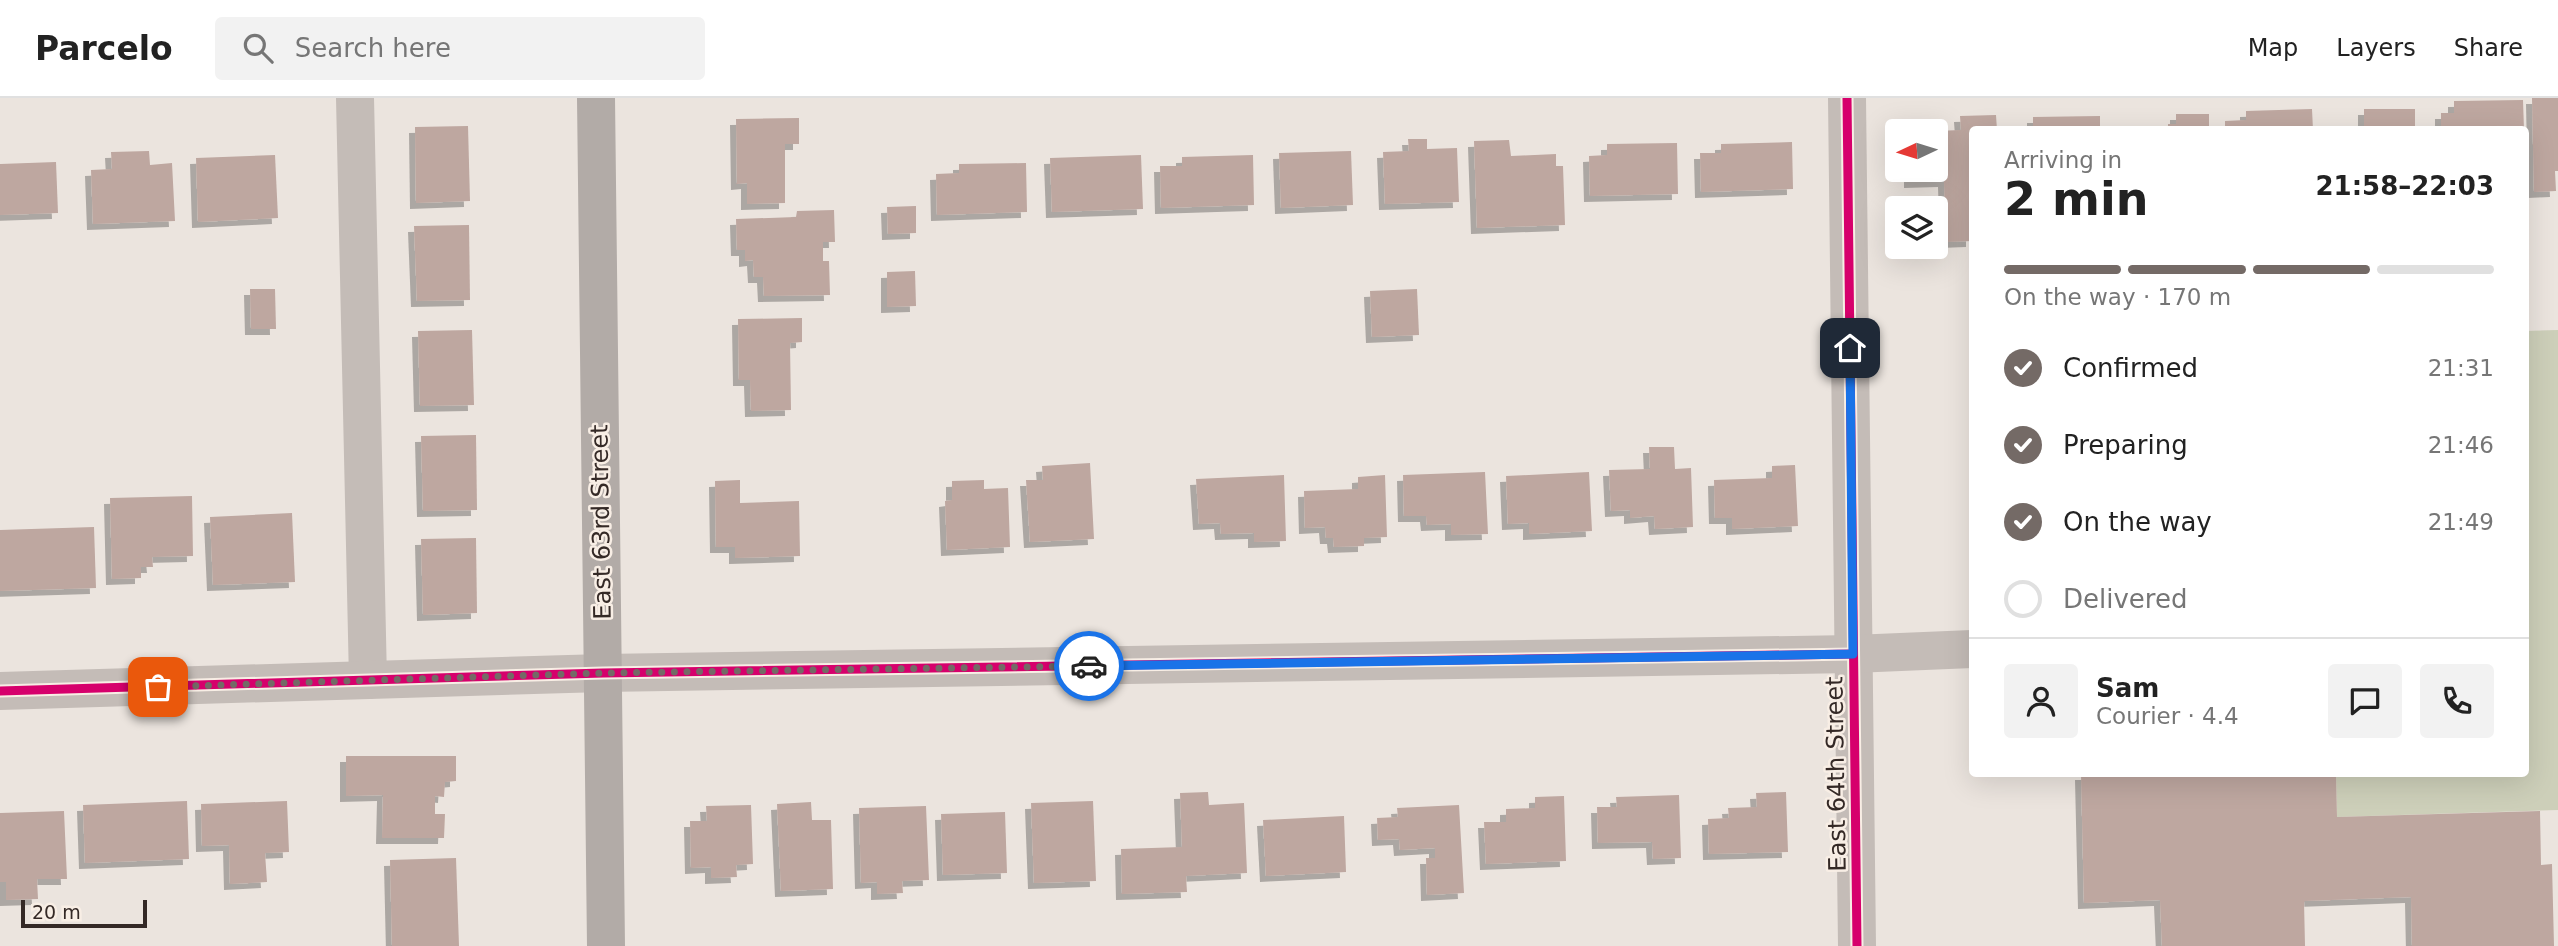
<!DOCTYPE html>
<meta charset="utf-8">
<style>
:root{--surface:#fff;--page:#f2f2f2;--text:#222;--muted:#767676;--line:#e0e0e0;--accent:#746a66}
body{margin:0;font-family:"DejaVu Sans",sans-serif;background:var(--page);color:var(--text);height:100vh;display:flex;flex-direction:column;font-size:26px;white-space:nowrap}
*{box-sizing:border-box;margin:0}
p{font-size:23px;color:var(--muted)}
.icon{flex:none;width:38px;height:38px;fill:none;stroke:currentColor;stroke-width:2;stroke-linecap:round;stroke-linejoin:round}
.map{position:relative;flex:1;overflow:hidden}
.side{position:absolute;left:1969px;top:28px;width:560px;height:651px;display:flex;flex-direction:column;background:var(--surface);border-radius:7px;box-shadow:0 7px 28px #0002}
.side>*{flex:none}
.needle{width:46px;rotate:266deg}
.tools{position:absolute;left:1885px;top:21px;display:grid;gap:14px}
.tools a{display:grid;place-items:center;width:63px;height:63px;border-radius:7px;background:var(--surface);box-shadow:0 7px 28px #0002;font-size:35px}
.scale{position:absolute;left:21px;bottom:18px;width:126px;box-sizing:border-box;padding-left:7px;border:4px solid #342926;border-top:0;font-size:19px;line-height:24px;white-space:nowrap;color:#342926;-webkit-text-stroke:5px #f8eee5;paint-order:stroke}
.pin{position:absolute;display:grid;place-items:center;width:60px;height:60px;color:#fff;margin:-30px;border-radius:14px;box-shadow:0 4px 10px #0006}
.courier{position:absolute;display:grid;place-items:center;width:70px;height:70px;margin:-35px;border:5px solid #1a73e8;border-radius:50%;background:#fff;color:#222;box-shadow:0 2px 9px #0007}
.head em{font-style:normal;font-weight:700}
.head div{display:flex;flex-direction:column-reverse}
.head{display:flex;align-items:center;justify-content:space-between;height:119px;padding:0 35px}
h1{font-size:46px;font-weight:700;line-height:52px}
.bar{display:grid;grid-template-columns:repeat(4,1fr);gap:10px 7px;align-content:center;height:84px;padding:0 35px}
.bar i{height:9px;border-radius:5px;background:var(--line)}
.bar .selected{background:var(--accent)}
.bar p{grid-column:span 4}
.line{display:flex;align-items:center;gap:18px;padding:0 35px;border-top:2px solid var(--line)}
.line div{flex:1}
.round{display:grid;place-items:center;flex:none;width:74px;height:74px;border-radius:7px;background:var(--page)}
ol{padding:0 35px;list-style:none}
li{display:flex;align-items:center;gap:21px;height:77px}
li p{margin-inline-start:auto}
li .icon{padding:7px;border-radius:50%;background:var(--accent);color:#fff;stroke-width:4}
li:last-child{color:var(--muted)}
li i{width:38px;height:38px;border:4px solid var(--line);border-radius:50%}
header{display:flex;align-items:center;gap:42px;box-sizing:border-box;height:98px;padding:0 35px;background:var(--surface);border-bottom:2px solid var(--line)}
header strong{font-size:33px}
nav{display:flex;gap:38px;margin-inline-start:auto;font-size:24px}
.search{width:490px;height:63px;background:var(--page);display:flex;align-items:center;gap:18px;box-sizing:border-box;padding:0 24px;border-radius:7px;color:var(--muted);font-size:26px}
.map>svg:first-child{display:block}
.green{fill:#cdcfb9}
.building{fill:#bea7a0;filter:url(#shadow)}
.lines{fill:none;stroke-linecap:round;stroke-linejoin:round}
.minor{stroke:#c4bcb7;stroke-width:38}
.major{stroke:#b2aba7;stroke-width:38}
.cycleway-casing{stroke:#f8eee5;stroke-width:13}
.cycleway{stroke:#d6006c;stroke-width:9}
.done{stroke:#746a66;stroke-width:7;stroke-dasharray:0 12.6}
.route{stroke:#1a73e8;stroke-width:9}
.labels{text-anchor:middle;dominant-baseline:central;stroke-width:5;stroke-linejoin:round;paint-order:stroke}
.street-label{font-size:24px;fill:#342926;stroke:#f8eee5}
</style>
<header>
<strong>Parcelo</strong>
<div class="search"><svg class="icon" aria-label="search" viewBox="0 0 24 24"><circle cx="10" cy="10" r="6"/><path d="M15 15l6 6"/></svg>Search here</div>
<nav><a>Map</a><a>Layers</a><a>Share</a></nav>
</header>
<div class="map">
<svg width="2558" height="848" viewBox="0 0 2558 848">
<defs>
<filter id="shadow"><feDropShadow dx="-6" dy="6" stdDeviation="0" flood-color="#0004"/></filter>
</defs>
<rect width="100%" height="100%" fill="#ebe4de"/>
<!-- green -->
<path class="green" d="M2558,232V712L2337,719L2336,676H2525V233Z"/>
<!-- building -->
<g class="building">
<path d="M2532,0H2558V73H2555L2556,93L2534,94Z"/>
<path d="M2523,2L2524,32H2441V15H2454V3Z"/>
<path d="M2312,11L2313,32H2225V23L2246,22V13Z"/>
<rect x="2364" y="11" width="51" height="21"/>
<path d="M2176,16H2209V32H2168V26H2176Z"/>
<path d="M1996,17L1997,32H1972V143L1946,144L1944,83L1910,84V72H1936V33L1961,32L1960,18Z"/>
<path d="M2100,18V32H2033V19Z"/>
<path d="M799,20V46H785V105L747,106V85L737,86L736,21Z"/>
<path d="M468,28L470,103L416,105L415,29Z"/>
<path d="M1408,41H1427V51L1457,50L1459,104L1385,106L1383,54L1409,53Z"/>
<path d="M1509,42L1511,58L1556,56V68H1563L1565,127L1477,130L1474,43Z"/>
<path d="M1792,44L1793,91L1701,94L1700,55H1721V46Z"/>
<path d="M1677,45L1678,96L1590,98L1589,58L1607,57V46Z"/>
<path d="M149,53L150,67L172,65L175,123L93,126L91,72L112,71L111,54Z"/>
<path d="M1351,53L1353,107L1281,110L1279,55Z"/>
<path d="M275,57L278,120L198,124L196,60Z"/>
<path d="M1141,57L1143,111L1052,114L1050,60Z"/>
<path d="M1253,57L1254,107L1161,110L1160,68H1182V59Z"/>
<path d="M56,64L58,115L0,117V66Z"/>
<path d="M1026,65L1027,114L937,117L936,76L959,75V66Z"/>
<path d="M916,108V135L888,136L887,109Z"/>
<path d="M834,112L835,144H823V163H829L830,197L764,198L763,179H754L753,162L745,163V152H737L736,121L796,119L797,113Z"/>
<path d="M469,127L470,202L417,203L414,128Z"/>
<path d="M915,173L916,208L887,209V174Z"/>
<path d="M250,191H275L276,231H251Z"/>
<path d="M1417,191L1419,237L1372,239L1370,193Z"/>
<path d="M802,220V244L790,245L791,312L751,313L750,282H739L738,221Z"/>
<path d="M472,232L474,307L420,308L418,233Z"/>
<path d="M476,337L477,412L423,413L421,338Z"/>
<path d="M1649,349H1674L1675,371L1691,370L1693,429L1655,431L1654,418L1630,420V412L1611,413L1609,372L1650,371Z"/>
<path d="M1090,365L1094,441L1030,444L1026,382H1043L1042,368Z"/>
<path d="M1795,367L1798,428L1732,431V420H1715L1714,382L1772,380V368Z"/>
<path d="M1485,374L1488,436L1451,437V426L1427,427L1426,418H1404L1403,377Z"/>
<path d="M1589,374L1592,433L1529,436V425L1508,426L1506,378Z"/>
<path d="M1284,377L1286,443L1254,444V435L1221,436L1220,425L1199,426L1196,381Z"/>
<path d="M1385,377L1387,439L1364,440V448L1334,449L1333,440H1326L1325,429L1305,430L1304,393L1358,391V379Z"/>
<path d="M740,382V405L799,403L800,458L735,460V449H716L715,383Z"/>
<path d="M984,382V391L1008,390L1010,449L947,452L945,403L952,402V383Z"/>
<path d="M192,398L193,458L152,459L153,469H141V480L112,481L110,400Z"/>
<path d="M292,415L295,484L213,487L210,419Z"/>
<path d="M94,429L96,490L0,493V432Z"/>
<path d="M476,440L477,515L423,517L421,441Z"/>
<path d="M346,658H456V683L445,684L444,699L435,698V716H445L444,740H382L383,697L346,698Z"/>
<path d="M2081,676H2336L2337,719L2540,713L2541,767L2552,766L2554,848H2412L2411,799L2304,803L2305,848H2162L2160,802L2084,805Z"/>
<path d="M1208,694L1209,707L1244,705L1247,775L1186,778L1187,794L1122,796L1121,751L1182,749L1180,695Z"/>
<path d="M1786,694L1788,754L1709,756L1708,721L1729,720L1728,710L1757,709L1756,695Z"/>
<path d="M1679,697L1681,760L1653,761L1652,744L1598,745L1597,709H1617L1616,699Z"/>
<path d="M1564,698L1566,763L1486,766L1484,724H1506V711L1535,710V699Z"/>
<path d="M187,703L189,761L85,765L83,707Z"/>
<path d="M287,703L289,754L265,755L267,784L230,786L229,747L202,748L201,706Z"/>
<path d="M1093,703L1096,783L1034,785L1031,705Z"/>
<path d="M811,704L812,722H831L833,791L781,793L777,706Z"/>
<path d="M751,707L753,766L736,767L737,779L711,780V769L691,770L690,723H707L706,708Z"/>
<path d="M1459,707L1464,795L1427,797L1426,760H1435V750L1400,752L1399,741L1378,742L1377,720L1398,719L1397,710Z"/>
<path d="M926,708L929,782L902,783L903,795L877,796V784L861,785L859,710Z"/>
<path d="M64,713L67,781H37L38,801L6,802V784H0V715Z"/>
<path d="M1005,714L1007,775L943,777L941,716Z"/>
<path d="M1344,718L1346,774L1266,778L1263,722Z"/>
<path d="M456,760L459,848H392L390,762Z"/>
</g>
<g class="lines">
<!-- minor -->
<g class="minor">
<path d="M355,0L368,582"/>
<path d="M1847,0L1857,848"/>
<path d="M0,593L603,575L1853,556L1972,551"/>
</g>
<!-- major -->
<path class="major" d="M596,0L606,848"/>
<defs>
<g id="cycleway">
<path d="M1847,0L1857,848"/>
<path d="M0,593L603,575L1853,556"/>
</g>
</defs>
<!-- cycleway casing -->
<use href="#cycleway" class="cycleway-casing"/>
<!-- cycleway -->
<use href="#cycleway" class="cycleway"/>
</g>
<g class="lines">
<!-- done -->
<path class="done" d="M158,589L603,575L1089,568"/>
<!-- route -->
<path class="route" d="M1089,568L1853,556L1850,250"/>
</g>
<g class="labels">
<!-- street labels -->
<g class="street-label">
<text transform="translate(601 424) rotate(-91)">East 63rd Street</text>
<text transform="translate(1836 676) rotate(-91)">East 64th Street</text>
</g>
</g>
</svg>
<div class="tools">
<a><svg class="needle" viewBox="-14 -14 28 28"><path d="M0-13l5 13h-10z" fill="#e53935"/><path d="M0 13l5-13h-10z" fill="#767676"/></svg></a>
<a><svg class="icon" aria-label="layers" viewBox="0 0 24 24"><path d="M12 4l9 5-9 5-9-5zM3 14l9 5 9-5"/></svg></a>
</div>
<div class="scale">20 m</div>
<div class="pin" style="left:158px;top:589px;background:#ea580c"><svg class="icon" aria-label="bag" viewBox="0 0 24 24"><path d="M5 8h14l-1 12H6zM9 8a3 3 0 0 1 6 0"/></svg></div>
<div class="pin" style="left:1850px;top:250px;background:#1f2937"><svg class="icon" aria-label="home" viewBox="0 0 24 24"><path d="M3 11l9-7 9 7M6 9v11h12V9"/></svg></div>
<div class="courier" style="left:1089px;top:568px"><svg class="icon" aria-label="car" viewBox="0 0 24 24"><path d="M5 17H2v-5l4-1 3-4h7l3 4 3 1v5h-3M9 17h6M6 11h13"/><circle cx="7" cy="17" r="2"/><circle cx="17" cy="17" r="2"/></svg></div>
<section class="side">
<div class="head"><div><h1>2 min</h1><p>Arriving in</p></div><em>21:58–22:03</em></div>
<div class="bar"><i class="selected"></i><i class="selected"></i><i class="selected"></i><i></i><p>On the way · 170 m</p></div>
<ol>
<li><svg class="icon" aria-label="check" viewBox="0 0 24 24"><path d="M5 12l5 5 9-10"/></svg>Confirmed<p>21:31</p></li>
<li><svg class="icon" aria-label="check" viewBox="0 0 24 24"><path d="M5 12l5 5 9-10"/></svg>Preparing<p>21:46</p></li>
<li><svg class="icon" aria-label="check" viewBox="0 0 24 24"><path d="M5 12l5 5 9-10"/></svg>On the way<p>21:49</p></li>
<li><i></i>Delivered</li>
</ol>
<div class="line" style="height:126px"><a class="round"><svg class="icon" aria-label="person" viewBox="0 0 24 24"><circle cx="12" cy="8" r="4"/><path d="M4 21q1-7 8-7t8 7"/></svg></a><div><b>Sam</b><p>Courier · 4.4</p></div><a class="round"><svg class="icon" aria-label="chat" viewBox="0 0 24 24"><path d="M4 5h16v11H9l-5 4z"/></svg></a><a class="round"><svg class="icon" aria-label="phone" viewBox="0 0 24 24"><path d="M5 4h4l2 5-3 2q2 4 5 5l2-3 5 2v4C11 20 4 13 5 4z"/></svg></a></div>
</section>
</div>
